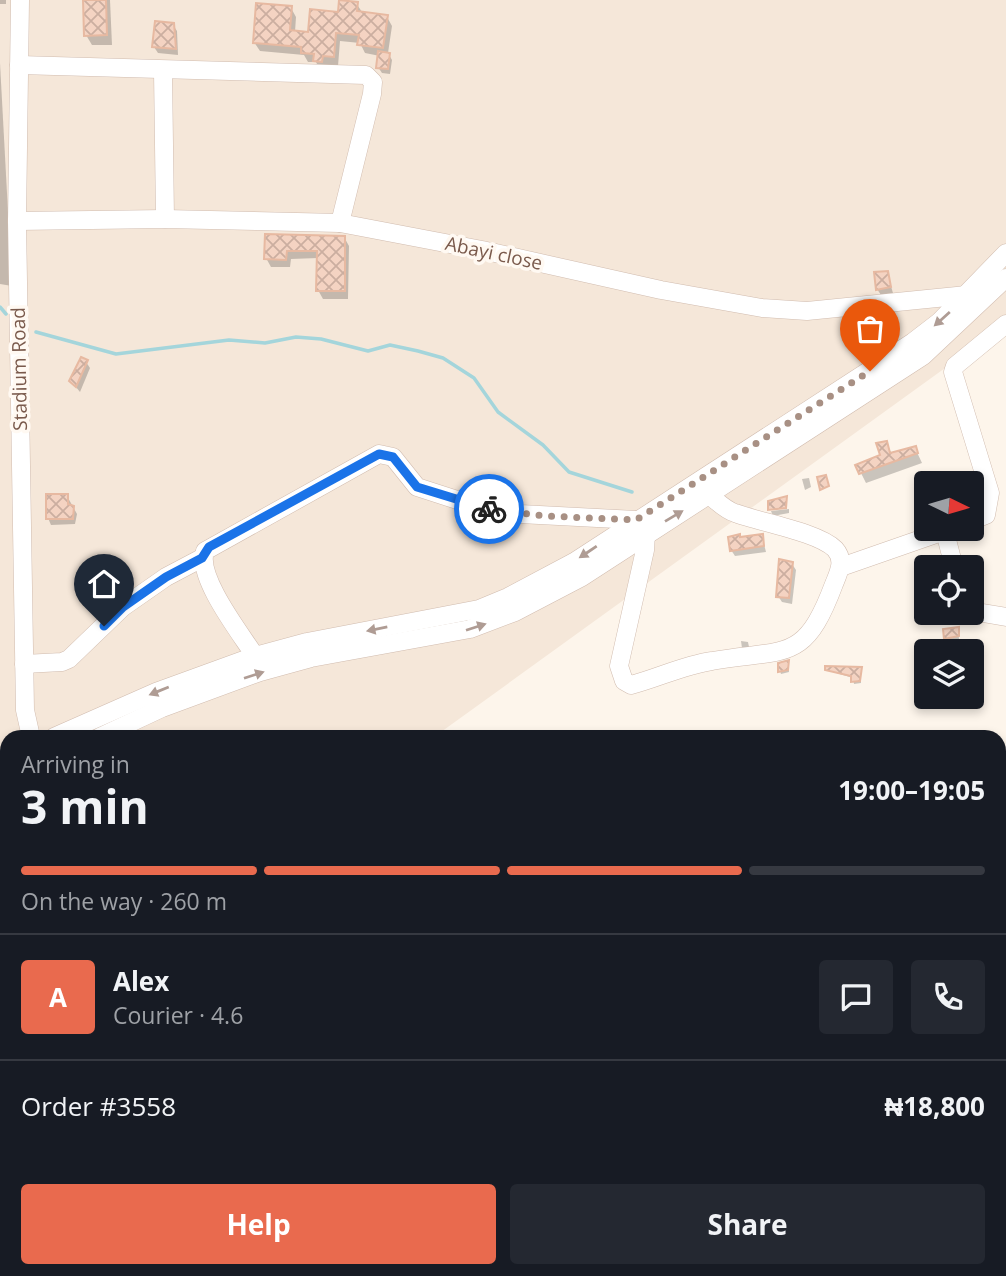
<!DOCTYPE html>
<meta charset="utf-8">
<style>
:root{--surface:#171b24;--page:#242831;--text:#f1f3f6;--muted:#9ea1a6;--line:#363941;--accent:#e96a4e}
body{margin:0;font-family:"Open Sans",sans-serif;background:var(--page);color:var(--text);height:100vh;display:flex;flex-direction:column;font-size:26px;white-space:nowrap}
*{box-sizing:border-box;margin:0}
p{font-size:23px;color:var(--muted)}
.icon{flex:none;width:38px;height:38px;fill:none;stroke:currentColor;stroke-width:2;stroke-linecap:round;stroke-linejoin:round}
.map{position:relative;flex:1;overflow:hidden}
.details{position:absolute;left:0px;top:730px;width:1006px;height:548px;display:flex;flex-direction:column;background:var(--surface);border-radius:21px 21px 0 0;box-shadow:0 4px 10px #0003}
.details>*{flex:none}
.needle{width:46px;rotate:95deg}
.controls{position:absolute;left:914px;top:471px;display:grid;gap:14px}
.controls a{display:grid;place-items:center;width:70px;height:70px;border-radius:7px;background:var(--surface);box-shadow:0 4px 10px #0003;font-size:35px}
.pin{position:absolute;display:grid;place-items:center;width:60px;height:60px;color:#fff;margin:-72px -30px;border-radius:50% 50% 50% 0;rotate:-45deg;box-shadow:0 0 7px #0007}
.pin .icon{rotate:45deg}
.courier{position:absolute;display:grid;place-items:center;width:70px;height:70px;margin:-35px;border:5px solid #1a73e8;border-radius:50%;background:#fff;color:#222;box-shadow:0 2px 9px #0007}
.summary em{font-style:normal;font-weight:700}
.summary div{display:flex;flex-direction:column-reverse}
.summary{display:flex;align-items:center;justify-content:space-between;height:119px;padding:0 21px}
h1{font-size:46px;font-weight:700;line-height:52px}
.bar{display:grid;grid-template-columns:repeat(4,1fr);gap:10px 7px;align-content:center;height:84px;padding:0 21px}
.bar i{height:9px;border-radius:5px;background:var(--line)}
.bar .active{background:var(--accent)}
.bar p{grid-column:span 4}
.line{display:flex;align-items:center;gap:18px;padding:0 21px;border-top:2px solid var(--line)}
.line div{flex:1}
.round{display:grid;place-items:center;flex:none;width:74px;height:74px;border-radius:7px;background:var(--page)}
.primary-button{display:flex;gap:14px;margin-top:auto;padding:14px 21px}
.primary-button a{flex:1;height:80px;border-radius:7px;background:var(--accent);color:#fff;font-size:28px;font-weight:700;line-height:80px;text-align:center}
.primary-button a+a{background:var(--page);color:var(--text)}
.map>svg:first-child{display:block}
.residential{fill:#f5e7d9}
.shadow{fill:#0003}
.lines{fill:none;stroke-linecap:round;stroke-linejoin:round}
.stream{stroke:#a4d5db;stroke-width:3.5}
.building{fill:url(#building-cross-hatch);stroke:#e7b9a1;stroke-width:2}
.minor-casing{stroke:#d1bcaf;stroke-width:19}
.major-casing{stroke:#dad1cd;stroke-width:23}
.minor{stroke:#fff;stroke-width:18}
.major{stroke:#fcd7a3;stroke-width:21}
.oneway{fill:#af9c94}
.done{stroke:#a89084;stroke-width:7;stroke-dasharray:0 12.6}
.route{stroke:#1a73e8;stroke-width:9}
.labels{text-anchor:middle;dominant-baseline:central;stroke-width:7;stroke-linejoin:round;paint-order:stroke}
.street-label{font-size:19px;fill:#7a5a4c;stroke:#fff9f2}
</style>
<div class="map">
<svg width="1006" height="1276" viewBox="0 0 1006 1276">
<defs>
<pattern id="building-cross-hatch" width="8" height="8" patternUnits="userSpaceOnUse" patternTransform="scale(1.75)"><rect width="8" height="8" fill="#f4d3c2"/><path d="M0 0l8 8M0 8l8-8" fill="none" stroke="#cbaea0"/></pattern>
</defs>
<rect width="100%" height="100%" fill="#fdf5eb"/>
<!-- residential -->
<path class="residential" d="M0,0H1006V324L434,737H7V1270H505L510,1276H0Z"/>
<!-- shadow -->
<g class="shadow">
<rect x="0" y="0" width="6" height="4"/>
<path d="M85,0H110L112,45H92L86,35Z"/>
<path d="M356,3L362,12L387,17L392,26L388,53L392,60L390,74L382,73L378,67L380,56L365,53L360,43L340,41L338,66L327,65L326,70H320L316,62H308L304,55L260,51L254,42L291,8L296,17L295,32L309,34Z"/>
<path d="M173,25L177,31L178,55L158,53L154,47Z"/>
<path d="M0,63L12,286L0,284Z"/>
<path d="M267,236L344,237L349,246L348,299H323L318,290V258L291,259L290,267H271L266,258Z"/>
<path d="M887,273L893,293L881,295L877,289Z"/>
<path d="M86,362L90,368L80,392L71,381Z"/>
<path d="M886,443L892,454L915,448L922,463L866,483L861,473L882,456Z"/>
<path d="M809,478L811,487L805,490L802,479Z"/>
<path d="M67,496L77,514L75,524L51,525L48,518Z"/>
<path d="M789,509V513L773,516L771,511Z"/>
<path d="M762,536L766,552L735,556L731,550L741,539Z"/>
<path d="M792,564L796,570L792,604L782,602L778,596Z"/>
<path d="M958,629L959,639L947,641L945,631Z"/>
<path d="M741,641L748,642L749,647L742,648Z"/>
<path d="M788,662L789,672L781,674L780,671Z"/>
<path d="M861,668V683L854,684L853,678L826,670Z"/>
<path d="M0,996L7,1005V1067L0,1056Z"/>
<path d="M0,1161L6,1170L0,1173Z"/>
<path d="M7,1186V1269L0,1276V1187Z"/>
<path d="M205,1270H239V1271L231,1276H204Z"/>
<path d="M298,1270H336L339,1276H300Z"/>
<path d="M356,1270H370L373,1276H352Z"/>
</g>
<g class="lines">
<!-- stream -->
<g class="stream">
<path d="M0,307L6,314"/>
<path d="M36,332L116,354L229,340L265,343L296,337L321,339L368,351L390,345L418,351L443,358L474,378L498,412L543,445L569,472L632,492"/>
</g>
</g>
<!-- building -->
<g class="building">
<path d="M83,0H106L107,35L84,36Z"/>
<path d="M339,0L358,2L357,11L388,15L383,48L357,45L359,35L336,33L334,57L323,56L322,62L313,61L314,54L301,53V47L253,43L256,3L292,6L290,30L308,32L310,9L338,12Z"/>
<path d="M155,21L174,23L176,49L152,47Z"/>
<path d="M378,51L390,53L388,69L376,68Z"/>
<path d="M265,234L345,236V291H316L317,251H287L286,260L264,259Z"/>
<path d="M888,271L891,287L876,290L874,272Z"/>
<path d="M81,357L88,360L76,387L69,381Z"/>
<path d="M887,441L890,453L916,446L918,453L859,474L855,465L880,455L876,443Z"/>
<path d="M826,475L829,486L820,490L817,477Z"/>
<path d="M46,494H68V504L74,506L73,519H46Z"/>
<path d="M787,496L786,508L768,510V501Z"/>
<path d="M740,534V537L763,534L764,546L730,551L728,537Z"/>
<path d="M779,559L793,562L789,598L776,597Z"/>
<path d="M959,627V636L944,639L943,629Z"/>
<path d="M789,660L788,670L778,672V663Z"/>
<path d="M825,666L862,667L860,681L851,682V676L825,670Z"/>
</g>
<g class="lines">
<defs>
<g id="minor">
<path d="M20,0L17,221L25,710L31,737"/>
<path d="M19,65L366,75L373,82L372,94L340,223"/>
<path d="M163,71L165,219"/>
<path d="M17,221L165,219L340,223L482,250L661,290L762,308L807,311L967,295"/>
<path d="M971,521L986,515L990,493L953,372L955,366L1006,324"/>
<path d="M945,532L954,567"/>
<path d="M646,533L645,550L619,666L624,681L631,685C658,678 684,665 712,661C787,648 804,664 834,584C839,572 845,560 835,549C818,532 759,522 735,513C725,510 717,501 709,495"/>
<path d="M841,567L953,528"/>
<path d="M971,611L1006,617"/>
<path d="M255,656C241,634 196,577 205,551L379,454L393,457L417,487L482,508L520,514L636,520"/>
<path d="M24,664L62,662L69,659L123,607L166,577L202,558"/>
<path d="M54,737L156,692L255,656L307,642L479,609L508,597L574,562L913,342L939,322L1006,253"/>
<path d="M100,737L162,708L260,672L311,658L470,629L515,612L582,577L923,356L1006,278"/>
<path d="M0,771L7,766"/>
<path d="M0,794L7,789"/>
<path d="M626,1270L629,1276"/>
</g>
<g id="major">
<path d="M0,1080L7,1087"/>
<path d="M169,1270L174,1276"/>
</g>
</defs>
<!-- minor casing -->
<use href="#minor" class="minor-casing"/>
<!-- major casing -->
<use href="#major" class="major-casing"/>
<!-- minor -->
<use href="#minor" class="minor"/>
<!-- major -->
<use href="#major" class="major"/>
</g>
<!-- one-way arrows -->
<defs><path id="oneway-solid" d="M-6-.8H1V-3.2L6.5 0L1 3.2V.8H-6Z" transform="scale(1.75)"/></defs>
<g class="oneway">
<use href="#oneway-solid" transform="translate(942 319) rotate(138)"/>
<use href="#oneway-solid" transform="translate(674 516) rotate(-31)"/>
<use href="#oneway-solid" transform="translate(588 552) rotate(146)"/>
<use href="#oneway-solid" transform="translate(476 627) rotate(-18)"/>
<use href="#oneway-solid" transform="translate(377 629) rotate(169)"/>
<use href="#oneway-solid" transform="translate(254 675) rotate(-18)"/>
<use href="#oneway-solid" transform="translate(159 691) rotate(158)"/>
</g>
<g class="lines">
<!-- done -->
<path class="done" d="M489,509L545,516L636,520L870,371"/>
<!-- route -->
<path class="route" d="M104,626L123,607L166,577L202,558L209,547L379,454L393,457L417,487L489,509"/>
</g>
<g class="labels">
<!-- street labels -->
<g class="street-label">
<text transform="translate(494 253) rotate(12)">Abayi close</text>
<text transform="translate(19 369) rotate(-91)">Stadium Road</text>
</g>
</g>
</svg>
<div class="controls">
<a><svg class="needle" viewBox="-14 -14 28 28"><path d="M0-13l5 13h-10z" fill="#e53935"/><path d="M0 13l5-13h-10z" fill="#9ea1a6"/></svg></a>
<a><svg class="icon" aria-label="locate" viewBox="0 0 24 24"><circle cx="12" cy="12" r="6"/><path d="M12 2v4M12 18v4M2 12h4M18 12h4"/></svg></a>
<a><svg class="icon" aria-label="layers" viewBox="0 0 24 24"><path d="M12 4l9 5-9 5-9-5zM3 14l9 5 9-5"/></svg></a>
</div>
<div class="pin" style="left:870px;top:371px;background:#ea580c"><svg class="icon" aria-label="bag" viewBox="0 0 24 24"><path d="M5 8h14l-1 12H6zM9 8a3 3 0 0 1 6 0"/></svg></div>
<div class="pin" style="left:104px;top:626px;background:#1f2937"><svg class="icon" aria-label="home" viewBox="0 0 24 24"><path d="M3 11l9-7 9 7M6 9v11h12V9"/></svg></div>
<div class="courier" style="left:489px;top:509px"><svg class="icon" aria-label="bike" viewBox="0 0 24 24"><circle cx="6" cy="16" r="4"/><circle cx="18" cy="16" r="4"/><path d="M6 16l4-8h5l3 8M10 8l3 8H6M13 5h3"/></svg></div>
<section class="details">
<div class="summary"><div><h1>3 min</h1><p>Arriving in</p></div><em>19:00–19:05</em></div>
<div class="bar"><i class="active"></i><i class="active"></i><i class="active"></i><i></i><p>On the way · 260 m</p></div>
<div class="line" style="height:126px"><b class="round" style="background:var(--accent);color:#fff">A</b><div><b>Alex</b><p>Courier · 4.6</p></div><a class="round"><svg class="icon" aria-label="chat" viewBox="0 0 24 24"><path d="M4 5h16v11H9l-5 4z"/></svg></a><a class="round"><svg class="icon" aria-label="phone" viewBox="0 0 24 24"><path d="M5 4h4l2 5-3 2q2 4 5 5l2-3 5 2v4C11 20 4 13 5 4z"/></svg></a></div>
<div class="line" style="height:91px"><div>Order #3558</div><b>₦18,800</b></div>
<div class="primary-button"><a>Help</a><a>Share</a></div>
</section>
</div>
